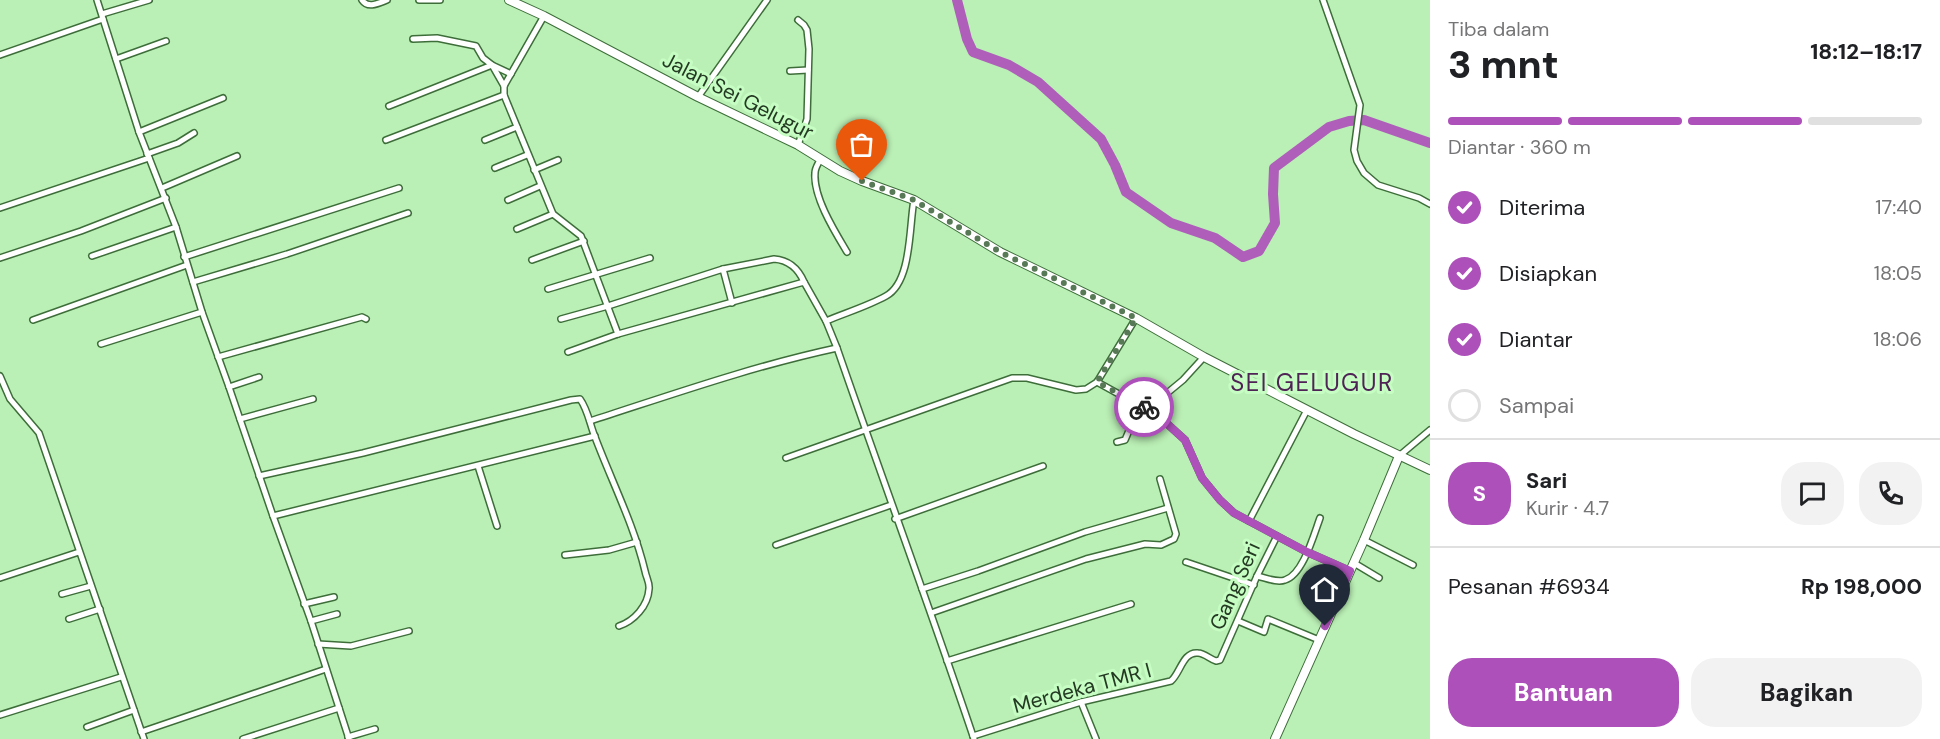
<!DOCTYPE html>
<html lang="id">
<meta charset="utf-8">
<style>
:root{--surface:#fff;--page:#f2f2f2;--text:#202124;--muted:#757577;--line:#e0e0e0;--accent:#ad50ba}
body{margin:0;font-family:"DM Sans",sans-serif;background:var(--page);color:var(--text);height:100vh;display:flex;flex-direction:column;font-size:22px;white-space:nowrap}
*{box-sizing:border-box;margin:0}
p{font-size:20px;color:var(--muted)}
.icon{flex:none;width:33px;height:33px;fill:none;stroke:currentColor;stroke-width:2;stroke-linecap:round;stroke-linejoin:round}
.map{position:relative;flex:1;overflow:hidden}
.sheet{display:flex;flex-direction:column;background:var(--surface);width:510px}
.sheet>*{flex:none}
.pin{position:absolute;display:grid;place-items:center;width:51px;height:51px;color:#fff;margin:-62px -26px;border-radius:50% 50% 50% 0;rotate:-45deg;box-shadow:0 0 6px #0007}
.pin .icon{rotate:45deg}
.courier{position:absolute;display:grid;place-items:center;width:60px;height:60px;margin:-30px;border:4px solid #ad50ba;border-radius:50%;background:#fff;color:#222;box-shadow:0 2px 8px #0007}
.head em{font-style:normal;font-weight:800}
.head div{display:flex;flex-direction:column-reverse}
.head{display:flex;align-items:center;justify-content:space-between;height:102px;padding:0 18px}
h1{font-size:39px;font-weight:800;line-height:45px}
.bar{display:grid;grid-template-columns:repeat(4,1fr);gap:9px 6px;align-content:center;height:72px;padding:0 18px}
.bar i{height:8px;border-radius:4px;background:var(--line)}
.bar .selected{background:var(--accent)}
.bar p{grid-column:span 4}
.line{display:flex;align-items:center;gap:15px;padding:0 18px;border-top:2px solid var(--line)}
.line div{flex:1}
.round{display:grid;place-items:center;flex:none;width:63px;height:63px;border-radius:24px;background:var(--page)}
ol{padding:0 18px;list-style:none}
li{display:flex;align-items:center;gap:18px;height:66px}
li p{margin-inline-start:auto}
li .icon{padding:6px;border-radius:50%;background:var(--accent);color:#fff;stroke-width:4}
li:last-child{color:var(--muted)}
li i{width:33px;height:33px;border:3px solid var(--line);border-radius:50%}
.button{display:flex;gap:12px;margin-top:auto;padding:12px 18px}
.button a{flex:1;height:69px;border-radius:24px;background:var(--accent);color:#fff;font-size:24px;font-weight:800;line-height:69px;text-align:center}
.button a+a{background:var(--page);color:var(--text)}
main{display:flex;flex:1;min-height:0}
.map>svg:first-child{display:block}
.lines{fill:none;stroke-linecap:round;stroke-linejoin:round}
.river{stroke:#af5fba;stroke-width:10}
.street-casing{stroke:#3d6e3a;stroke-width:8}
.secondary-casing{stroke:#3d6e3a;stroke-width:10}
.street{stroke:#fff;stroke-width:5}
.secondary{stroke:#fff;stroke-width:8}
.done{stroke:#587956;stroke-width:6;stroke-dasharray:0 10.8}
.route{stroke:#ad50ba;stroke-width:8}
.labels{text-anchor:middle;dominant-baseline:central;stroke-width:6;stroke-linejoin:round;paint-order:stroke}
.street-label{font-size:21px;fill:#243a23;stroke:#c6fdc2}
.quarter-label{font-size:24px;letter-spacing:1.5px;fill:#4f2356;stroke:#c6fdc2}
</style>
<main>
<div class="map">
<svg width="1430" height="739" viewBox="0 0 1430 739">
<rect width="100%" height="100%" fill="#baefb5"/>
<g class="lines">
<!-- river -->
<path class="river" d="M957,0L967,39L973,52L1009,65L1038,82L1101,139L1115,165L1126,192L1171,223L1215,238L1243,257L1259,251L1275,223L1273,194L1274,168L1329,127L1349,121L1364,120L1430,143"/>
<defs>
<g id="street">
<path d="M97,0L139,132L176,227L202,312L229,387L273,516L311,621L349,739"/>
<path d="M362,0C368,9 379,3 387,0"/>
<path d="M419,0H440"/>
<path d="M1323,0L1360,105L1354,150L1357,161L1364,173L1378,185L1419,198L1430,204"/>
<path d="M102,14L149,0"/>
<path d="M544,16L504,86V95L553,214L581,236L618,334"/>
<path d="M413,39L437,38L476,46L483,58L492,65L504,86"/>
<path d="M0,55L103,19"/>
<path d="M116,59L166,41"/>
<path d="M790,71L808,70"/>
<path d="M698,97L767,0"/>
<path d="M389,106L492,65L511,74"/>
<path d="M139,132L223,98"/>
<path d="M386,140L504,95"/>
<path d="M485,140L517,127"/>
<path d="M798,145L807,119L809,49L807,30L804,25L798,20"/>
<path d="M147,154L178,143L194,133"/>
<path d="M820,160C818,164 815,168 815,173C813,197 835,232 847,252"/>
<path d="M495,168L527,155"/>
<path d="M534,170L558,160"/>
<path d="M162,188L237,156"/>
<path d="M508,200L540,186"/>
<path d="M0,208L149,158"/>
<path d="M517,229L553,214"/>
<path d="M92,256L176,227"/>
<path d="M184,257L399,188"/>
<path d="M0,258L81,231L166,198"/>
<path d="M532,260L584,241"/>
<path d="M723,269L774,259C788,260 798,268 804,282"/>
<path d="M193,282L287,254L408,213"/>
<path d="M548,289L650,258"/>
<path d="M561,319L608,306L723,269L732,303"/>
<path d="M33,320L187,265"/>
<path d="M826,321C845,313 868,306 886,296C912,282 909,226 914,200"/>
<path d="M101,344L202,312"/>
<path d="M568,352L618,334L804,282L826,321L837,348C882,478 930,608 974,739"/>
<path d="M218,357L362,317L366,319"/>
<path d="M0,376L10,399L39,433L144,739"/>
<path d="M1097,382L1126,398L1141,392L1157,400L1160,399L1183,380L1204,357"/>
<path d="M229,387L259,377"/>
<path d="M1128,398L1142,407L1152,410L1185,440L1202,478L1220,500L1234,513L1307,552L1350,571"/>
<path d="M240,419L313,399"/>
<path d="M590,421C671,395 753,366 837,348"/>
<path d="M1117,442L1125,440L1133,421L1142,407"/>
<path d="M1399,456L1430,430"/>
<path d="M786,458L1012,378H1027L1076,390L1086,389L1097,382L1136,318"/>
<path d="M478,466L497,526"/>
<path d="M259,476L363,453L571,400L580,399C588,410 590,425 595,437C612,482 634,525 645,571C646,577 650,583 649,589C648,606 634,621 619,626"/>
<path d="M273,516L595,436"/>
<path d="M895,519L1043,466"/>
<path d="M1249,521L1307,410"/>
<path d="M1364,540L1413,565"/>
<path d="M776,545L891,505"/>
<path d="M565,555L609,550L637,542"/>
<path d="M1186,562L1254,585"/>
<path d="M1354,563L1379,578"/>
<path d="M1257,576C1266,578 1277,583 1285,580C1303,575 1314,534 1320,518"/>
<path d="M0,578L79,552"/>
<path d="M922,589L978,571L1085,532L1168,508"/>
<path d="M62,594L91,586"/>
<path d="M304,604L334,597"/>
<path d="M1320,606L1332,613"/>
<path d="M931,613L1086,559L1145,544L1161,545L1174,539L1176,534L1160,479"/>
<path d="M69,619L100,609"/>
<path d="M311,621L337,614"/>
<path d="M1238,621L1264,632L1268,619L1319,640"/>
<path d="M318,644L351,646L409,631"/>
<path d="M947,661L1131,604"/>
<path d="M1081,702L1096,739"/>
<path d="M0,715L121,677"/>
<path d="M87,727L134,710"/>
<path d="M141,732L326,669"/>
<path d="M973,736L1081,702L1171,681C1180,674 1183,651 1198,653C1204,653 1210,659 1216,661L1220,660L1257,576L1277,536"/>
<path d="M348,737L375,729"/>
<path d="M243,739L339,708"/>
</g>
<g id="secondary">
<path d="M509,0L544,16L698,97L798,145L840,171L862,181L914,200L1000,252L1136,318L1204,357L1354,434L1430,470"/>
<path d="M1275,739L1364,540L1399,456"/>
</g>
</defs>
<!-- street casing -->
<use href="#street" class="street-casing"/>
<!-- secondary casing -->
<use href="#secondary" class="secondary-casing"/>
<!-- street -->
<use href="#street" class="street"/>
<!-- secondary -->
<use href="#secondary" class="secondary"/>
</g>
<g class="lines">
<!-- done -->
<path class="done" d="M862,181L914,200L1000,252L1136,318L1097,382L1144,407"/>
<!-- route -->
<path class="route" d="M1144,407L1152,410L1185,440L1202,478L1220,500L1234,513L1307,552L1350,571L1325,626"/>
</g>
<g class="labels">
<!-- street labels -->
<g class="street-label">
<text transform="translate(738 96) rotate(27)">Jalan Sei Gelugur</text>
<text transform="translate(1235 586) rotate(-66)">Gang Seri</text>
<text transform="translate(1082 688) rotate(-15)">Merdeka TMR I</text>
</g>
<!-- quarter labels -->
<g class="quarter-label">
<text x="1312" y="382">SEI GELUGUR</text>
</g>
</g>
</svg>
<div class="pin" style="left:862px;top:181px;background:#ea580c"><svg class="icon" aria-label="bag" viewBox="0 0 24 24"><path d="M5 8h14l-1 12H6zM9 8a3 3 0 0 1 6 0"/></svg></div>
<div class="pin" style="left:1325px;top:626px;background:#1f2937"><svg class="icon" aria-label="home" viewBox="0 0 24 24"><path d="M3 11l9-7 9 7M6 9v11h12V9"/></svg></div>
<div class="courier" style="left:1144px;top:407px"><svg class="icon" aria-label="bike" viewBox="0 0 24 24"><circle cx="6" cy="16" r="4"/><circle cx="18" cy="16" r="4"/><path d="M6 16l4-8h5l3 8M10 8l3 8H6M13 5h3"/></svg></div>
</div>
<section class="sheet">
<div class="head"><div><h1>3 mnt</h1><p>Tiba dalam</p></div><em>18:12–18:17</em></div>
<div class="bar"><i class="selected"></i><i class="selected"></i><i class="selected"></i><i></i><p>Diantar · 360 m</p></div>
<ol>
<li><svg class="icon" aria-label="check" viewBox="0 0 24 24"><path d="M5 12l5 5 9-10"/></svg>Diterima<p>17:40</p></li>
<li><svg class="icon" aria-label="check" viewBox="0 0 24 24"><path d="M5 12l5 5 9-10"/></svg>Disiapkan<p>18:05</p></li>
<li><svg class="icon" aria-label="check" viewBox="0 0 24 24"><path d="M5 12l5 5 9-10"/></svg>Diantar<p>18:06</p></li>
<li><i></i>Sampai</li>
</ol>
<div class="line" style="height:108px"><b class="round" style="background:var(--accent);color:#fff">S</b><div><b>Sari</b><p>Kurir · 4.7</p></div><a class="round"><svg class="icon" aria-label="chat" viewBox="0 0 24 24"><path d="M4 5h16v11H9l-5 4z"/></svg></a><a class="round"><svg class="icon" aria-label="phone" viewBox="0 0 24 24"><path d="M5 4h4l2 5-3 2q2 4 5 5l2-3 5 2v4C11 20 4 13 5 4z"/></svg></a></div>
<div class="line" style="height:78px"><div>Pesanan #6934</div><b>Rp 198,000</b></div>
<div class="button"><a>Bantuan</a><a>Bagikan</a></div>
</section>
</main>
